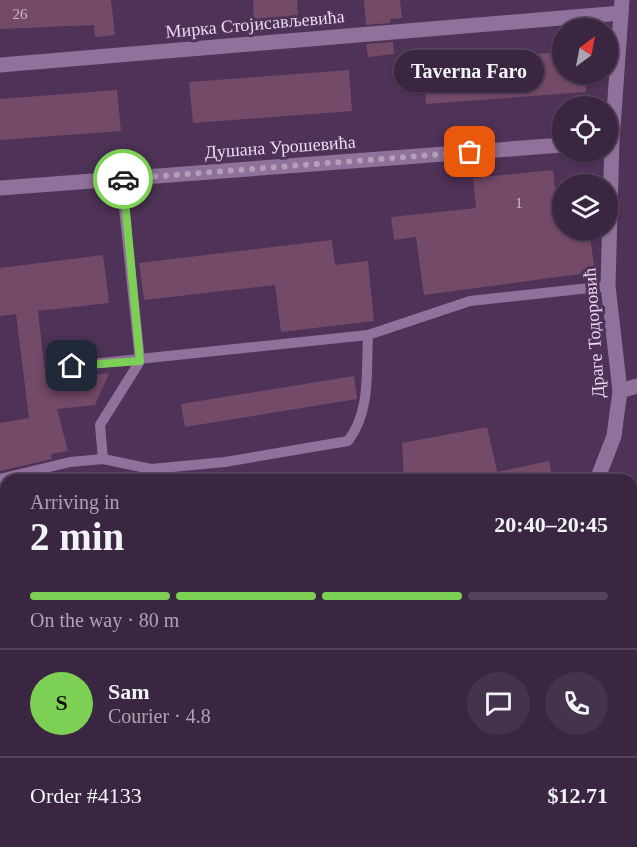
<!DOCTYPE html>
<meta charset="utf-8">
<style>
:root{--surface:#3a2641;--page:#45324c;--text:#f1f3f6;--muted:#aba5b1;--line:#54435a;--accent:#7cd155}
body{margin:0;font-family:Georgia,serif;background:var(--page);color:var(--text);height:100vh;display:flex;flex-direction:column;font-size:22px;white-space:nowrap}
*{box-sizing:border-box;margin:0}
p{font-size:20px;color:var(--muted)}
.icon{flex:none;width:33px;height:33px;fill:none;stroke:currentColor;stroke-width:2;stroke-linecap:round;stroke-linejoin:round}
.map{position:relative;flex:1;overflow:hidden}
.details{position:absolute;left:0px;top:474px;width:638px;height:374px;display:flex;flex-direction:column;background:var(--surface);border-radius:18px 18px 0 0;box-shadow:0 2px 4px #0004,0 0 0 2px var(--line)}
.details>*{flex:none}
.needle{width:39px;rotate:32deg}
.controls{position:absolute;left:552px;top:18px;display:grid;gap:12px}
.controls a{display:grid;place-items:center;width:66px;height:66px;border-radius:50%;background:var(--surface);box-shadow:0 2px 4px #0004,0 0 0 2px var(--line);font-size:30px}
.pin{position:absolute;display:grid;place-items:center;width:51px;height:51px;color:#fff;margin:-26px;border-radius:12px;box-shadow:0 3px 9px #0006}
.courier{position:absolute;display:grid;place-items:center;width:60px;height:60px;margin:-30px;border:4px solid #7cd155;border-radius:50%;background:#fff;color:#222;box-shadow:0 2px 8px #0007}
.bubble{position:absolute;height:42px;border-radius:21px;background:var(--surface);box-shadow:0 2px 4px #0004,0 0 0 2px var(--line);font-size:20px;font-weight:700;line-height:42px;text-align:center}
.head em{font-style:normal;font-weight:700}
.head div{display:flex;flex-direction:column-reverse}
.head{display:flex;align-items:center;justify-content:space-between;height:102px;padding:0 30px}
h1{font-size:39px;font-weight:700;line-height:45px}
.bar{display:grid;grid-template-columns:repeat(4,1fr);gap:9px 6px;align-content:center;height:72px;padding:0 30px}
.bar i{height:8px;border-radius:4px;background:var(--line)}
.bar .current{background:var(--accent)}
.bar p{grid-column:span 4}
.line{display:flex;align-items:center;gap:15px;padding:0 30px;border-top:2px solid var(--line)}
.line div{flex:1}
.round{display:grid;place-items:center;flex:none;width:63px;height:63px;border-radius:32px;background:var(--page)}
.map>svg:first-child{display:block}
.building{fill:#734a68}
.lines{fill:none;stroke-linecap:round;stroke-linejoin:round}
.lane{stroke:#90719b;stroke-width:10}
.street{stroke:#90719b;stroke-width:15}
.secondary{stroke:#90719b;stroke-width:15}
.primary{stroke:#c18598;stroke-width:15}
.done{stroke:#b49fbb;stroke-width:6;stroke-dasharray:0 10.8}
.route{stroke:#7cd155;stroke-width:8}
.labels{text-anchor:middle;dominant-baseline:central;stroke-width:6;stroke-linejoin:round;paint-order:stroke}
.number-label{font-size:15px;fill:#cdb6cf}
.street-label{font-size:18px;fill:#ebdaf1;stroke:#4e3257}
</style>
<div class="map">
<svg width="637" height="847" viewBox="0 0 637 847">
<rect width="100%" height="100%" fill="#4e3257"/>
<!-- building -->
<g class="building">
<path d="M0,0H111L115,35L95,37L94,25L0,29Z"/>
<path d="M253,0H297L298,18L254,21Z"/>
<path d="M364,0H400L402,18L390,19V23L366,25Z"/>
<path d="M393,42L394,54L368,57L366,44Z"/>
<path d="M562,52V74H585L586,92L426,104L423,63Z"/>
<path d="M349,70L352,111L193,123L189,82Z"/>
<path d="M117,90L121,131L0,140V99Z"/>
<path d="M553,170L556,198L562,197V230H589L595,272L424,295L416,237L394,240L391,217L476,208L473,178Z"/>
<path d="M332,240L335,265L368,261L374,321L281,332L275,285L144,300L139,263Z"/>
<path d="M103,255L109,303L38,311L46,381L109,373L95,405L57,409L68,451L51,454L52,459L0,471V423L29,418L16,314L0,316V268Z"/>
<path d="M354,376L357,399L185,427L181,404Z"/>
<path d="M487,427L498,475L497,472L549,461L553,480H404L402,443Z"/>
<path d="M57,473L60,480H28Z"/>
</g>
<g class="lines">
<!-- lane -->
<g class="lane">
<path d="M72,366L368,335L470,301L608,286"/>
<path d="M103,459L100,425L140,361L121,179"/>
<path d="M0,479L70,462L103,459L151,469L225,462L348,441C371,411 366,372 368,335"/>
</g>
<!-- street -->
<g class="street">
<path d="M0,65L621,13"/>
<path d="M0,188L562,145"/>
<path d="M620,391L637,386"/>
<path d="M597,480L614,436L620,391L608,286L612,141L622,0"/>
<path d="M0,688L6,686"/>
<path d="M632,841L637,840"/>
<path d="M499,842L500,847"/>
<path d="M539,847L619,842"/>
</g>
<!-- secondary -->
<g class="secondary">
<path d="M0,738L6,736"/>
<path d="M239,842L242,847"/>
</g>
<!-- primary -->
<g class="primary">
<path d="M632,498L637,491"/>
<path d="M632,540L637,537"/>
<path d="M632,570L637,567"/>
<path d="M136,847L145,842"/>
<path d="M193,847L202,842"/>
<path d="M386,847L387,842"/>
</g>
</g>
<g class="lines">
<!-- done -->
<path class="done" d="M123,179L470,152"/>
<!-- route -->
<path class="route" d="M72,366L140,361L123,179"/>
</g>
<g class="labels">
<!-- number labels -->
<g class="number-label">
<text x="20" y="14">26</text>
<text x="519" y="203">1</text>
</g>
<!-- street labels -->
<g class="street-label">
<text transform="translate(255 24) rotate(-5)">Мирка Стојисављевића</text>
<text transform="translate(280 147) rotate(-4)">Душана Урошевића</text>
<text transform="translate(594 333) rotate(-94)">Драге Тодоровић</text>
</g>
</g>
</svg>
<div class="controls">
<a><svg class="needle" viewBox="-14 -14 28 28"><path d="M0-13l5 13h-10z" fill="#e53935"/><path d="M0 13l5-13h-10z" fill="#aba5b1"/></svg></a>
<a><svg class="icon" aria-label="locate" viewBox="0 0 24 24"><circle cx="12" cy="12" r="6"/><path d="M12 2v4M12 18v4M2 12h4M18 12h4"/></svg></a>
<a><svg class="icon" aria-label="layers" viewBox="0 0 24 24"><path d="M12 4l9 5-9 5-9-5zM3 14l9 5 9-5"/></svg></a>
</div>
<div class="pin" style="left:470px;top:152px;background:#ea580c"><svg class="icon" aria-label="bag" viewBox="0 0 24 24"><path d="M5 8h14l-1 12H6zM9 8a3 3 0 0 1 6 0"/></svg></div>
<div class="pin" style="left:72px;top:366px;background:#1f2937"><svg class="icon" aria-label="home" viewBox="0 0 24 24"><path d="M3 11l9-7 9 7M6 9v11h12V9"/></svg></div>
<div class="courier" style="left:123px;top:179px"><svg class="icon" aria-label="car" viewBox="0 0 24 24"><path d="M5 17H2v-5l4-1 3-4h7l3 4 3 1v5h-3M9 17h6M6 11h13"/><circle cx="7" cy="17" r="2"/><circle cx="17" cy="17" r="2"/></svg></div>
<div class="bubble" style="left:394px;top:50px;width:150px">Taverna Faro</div>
<section class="details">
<div class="head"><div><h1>2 min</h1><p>Arriving in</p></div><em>20:40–20:45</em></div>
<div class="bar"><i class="current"></i><i class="current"></i><i class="current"></i><i></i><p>On the way · 80 m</p></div>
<div class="line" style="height:108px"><b class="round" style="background:var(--accent);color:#111">S</b><div><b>Sam</b><p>Courier · 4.8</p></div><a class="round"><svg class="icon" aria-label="chat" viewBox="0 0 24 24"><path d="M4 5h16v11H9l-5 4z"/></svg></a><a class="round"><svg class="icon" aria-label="phone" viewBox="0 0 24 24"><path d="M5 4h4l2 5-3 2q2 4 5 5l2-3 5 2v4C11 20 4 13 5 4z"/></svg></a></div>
<div class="line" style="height:78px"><div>Order #4133</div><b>$12.71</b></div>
</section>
</div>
